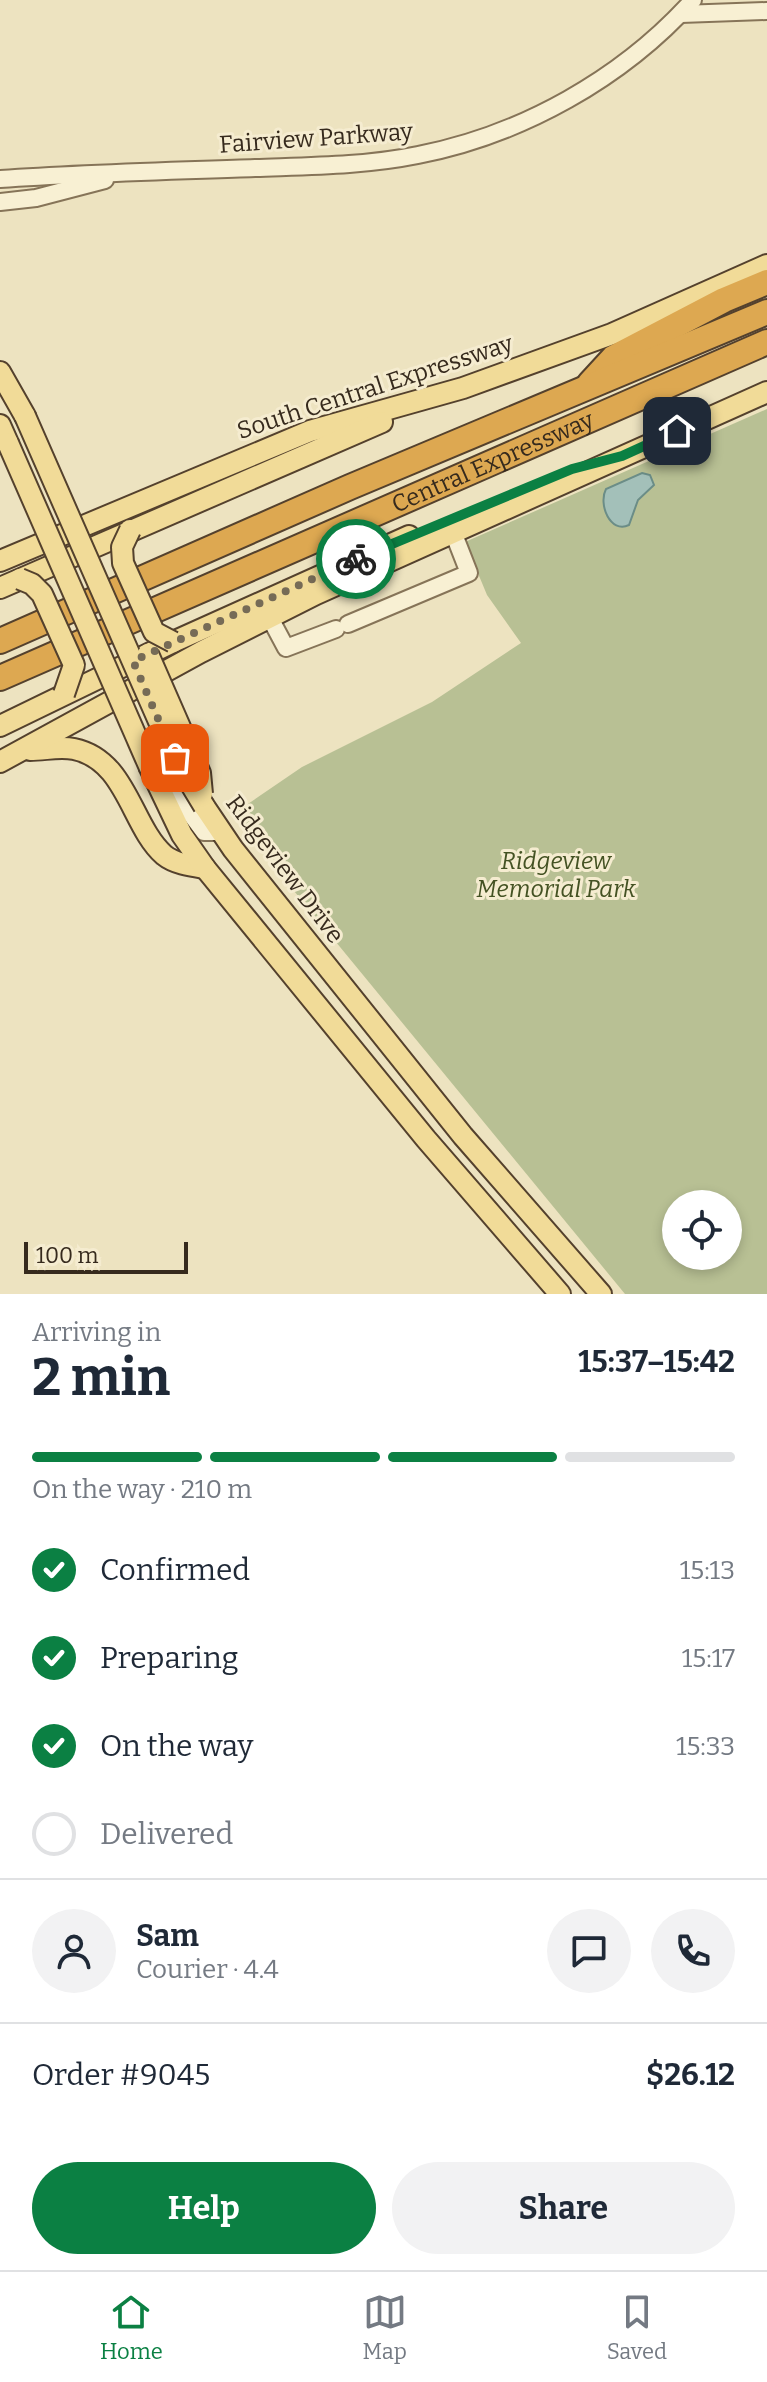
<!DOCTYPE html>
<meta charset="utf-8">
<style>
:root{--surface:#fff;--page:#f2f2f3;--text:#1f2937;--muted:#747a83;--line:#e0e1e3;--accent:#0b8043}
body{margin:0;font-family:Bitter,serif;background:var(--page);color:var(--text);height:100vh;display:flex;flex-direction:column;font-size:30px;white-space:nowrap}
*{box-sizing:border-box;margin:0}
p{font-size:26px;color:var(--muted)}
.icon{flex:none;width:44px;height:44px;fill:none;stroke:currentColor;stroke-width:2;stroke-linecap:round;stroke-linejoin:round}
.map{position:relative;height:1294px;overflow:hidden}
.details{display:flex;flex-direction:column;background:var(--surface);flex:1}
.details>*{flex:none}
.controls{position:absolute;left:662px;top:1190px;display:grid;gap:16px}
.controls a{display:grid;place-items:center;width:80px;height:80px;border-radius:50%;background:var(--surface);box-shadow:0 4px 12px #0003;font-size:40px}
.scale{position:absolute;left:24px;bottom:20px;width:164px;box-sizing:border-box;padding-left:8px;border:4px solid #362a1d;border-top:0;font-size:22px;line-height:28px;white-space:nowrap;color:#362a1d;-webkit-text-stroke:6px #f5ecd0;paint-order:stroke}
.pin{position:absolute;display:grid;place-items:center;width:68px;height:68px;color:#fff;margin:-34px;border-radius:16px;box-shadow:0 4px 12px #0006}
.courier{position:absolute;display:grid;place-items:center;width:80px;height:80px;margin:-40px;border:6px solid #0b8043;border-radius:50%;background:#fff;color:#222;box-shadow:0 2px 10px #0007}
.summary em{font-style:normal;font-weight:700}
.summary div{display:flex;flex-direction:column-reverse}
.summary{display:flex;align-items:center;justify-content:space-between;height:136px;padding:0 32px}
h1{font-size:52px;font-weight:700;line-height:60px}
.bar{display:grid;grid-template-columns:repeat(4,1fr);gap:12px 8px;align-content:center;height:96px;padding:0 32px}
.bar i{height:10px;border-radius:6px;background:var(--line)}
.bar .current{background:var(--accent)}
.bar p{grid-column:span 4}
.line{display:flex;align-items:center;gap:20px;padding:0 32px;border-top:2px solid var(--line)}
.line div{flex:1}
.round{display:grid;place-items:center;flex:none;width:84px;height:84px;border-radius:42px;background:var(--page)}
ol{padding:0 32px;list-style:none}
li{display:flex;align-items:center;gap:24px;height:88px}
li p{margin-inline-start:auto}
li .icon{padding:8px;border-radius:50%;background:var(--accent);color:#fff;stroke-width:4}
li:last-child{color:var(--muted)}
li i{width:44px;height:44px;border:4px solid var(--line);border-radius:50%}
.button{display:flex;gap:16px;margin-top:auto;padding:16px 32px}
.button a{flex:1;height:92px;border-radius:48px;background:var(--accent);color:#fff;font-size:32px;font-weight:700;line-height:92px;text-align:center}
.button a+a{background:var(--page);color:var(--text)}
.menu{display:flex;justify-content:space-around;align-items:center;height:112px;border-top:2px solid var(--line);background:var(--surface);font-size:22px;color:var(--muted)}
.menu a{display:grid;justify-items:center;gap:4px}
.menu .current{color:var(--accent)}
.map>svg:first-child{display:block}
.cemetery{fill:#b8c094;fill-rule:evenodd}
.water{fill:#a3c0b9;stroke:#6b8d87;stroke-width:2}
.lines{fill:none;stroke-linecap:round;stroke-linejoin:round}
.minor-casing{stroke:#867458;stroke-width:20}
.major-casing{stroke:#54412d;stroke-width:24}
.highway-casing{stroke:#54412d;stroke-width:28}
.minor{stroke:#f8f0d3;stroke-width:16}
.major{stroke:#f1db98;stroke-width:20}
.highway{stroke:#dda851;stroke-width:24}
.major-bridge-casing{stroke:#54412d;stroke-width:24;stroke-linecap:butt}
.major-bridge{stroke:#f1db98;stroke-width:20}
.done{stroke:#766b56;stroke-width:8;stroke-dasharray:0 14.4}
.route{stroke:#0b8043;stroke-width:10}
.labels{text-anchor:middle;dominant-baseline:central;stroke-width:6;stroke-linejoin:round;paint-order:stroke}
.street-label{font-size:24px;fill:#362a1d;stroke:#f5ecd0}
.park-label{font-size:24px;font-style:italic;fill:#445223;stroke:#f5ecd0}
</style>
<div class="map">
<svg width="767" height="1294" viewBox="0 0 767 1294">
<rect width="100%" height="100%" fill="#ede3c0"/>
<!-- cemetery -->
<path class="cemetery" d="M767,409V1294H625L253,841L239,810L302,767L432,702L521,643L487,595L465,542ZM676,1204H728V1256H676Z"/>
<!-- water -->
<path class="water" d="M642,473L650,475L654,485L638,500L629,525C610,534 598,504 606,489Z"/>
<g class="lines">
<defs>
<g id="minor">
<path d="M681,14L767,11"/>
<path d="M0,179C85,173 170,171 255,168C309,166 364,166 418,155C521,135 622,79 693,0"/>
<path d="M0,202L36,198L105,180"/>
<path d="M270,618L286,648L336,629"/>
<path d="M348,624L469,573L453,532"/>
<path d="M154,772L169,785L204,832H221"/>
</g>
<g id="major">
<path d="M0,372L25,416"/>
<path d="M0,425L8,443"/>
<path d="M0,561L310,431L463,388L612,334L767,265"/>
<path d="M0,588L382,422"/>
<path d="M0,726L173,642L409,536"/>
<path d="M30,750C45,750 59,746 74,749C127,760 131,826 164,855C175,864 192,866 205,868"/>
<path d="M0,762L201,652L316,594L767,392"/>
<path d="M150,768L182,835L205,868L426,1139L560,1294"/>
<path d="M204,806L233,849L463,1136L601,1294"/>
</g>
<g id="highway">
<path d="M590,383L613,358L724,300L767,282"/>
<path d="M0,641L350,487L767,312"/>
<path id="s1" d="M0,678L767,342"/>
</g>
</defs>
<!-- minor casing -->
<use href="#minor" class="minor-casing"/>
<!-- major casing -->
<use href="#major" class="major-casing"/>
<!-- highway casing -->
<use href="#highway" class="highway-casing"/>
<!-- minor -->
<use href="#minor" class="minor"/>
<!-- major -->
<use href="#major" class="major"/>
<!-- highway -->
<use href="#highway" class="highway"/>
<defs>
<g id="major-bridge">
<path d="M25,416L175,758L204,806"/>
<path d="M8,443L150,768"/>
<path d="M130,530L122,547L123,563L154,632L173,642"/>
<path d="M20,579L32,584L42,594L74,665L64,694"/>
<path d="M148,654L200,773L202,794"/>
</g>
</defs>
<!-- major-bridge casing -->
<use href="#major-bridge" class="major-bridge-casing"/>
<!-- major-bridge -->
<use href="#major-bridge" class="major-bridge"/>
</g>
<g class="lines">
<!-- done -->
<path class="done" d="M175,758L133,661L356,559"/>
<!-- route -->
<path class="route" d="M356,559L572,469L622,456L677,431"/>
</g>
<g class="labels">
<!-- street labels -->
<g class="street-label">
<text transform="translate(316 138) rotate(-4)">Fairview Parkway</text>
<text transform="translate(375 387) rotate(-18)">South Central Expressway</text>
<text stroke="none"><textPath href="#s1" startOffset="538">Central Expressway</textPath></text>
<text transform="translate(285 869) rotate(53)">Ridgeview Drive</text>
</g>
<!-- park labels -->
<g class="park-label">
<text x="556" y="861">Ridgeview<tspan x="556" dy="28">Memorial Park</tspan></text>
</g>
</g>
</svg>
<div class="controls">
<a><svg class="icon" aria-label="locate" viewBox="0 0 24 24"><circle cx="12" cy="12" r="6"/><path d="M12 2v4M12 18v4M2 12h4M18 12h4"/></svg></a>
</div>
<div class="scale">100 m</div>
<div class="pin" style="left:175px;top:758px;background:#ea580c"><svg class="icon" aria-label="bag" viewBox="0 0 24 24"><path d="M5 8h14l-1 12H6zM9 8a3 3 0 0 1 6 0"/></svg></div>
<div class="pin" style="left:677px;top:431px;background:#1f2937"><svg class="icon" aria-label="home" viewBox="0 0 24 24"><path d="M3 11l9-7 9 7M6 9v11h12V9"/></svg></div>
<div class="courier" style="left:356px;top:559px"><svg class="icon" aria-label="bike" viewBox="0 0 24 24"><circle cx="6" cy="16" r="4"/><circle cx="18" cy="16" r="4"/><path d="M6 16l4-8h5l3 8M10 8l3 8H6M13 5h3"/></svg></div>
</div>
<section class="details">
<div class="summary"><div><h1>2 min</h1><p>Arriving in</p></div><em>15:37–15:42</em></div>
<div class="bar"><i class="current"></i><i class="current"></i><i class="current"></i><i></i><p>On the way · 210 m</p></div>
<ol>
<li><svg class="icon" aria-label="check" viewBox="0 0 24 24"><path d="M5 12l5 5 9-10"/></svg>Confirmed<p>15:13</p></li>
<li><svg class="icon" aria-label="check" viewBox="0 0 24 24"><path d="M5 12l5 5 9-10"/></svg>Preparing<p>15:17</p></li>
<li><svg class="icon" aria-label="check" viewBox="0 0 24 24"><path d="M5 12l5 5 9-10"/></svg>On the way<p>15:33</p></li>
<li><i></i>Delivered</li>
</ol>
<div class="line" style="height:144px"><a class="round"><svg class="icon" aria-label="person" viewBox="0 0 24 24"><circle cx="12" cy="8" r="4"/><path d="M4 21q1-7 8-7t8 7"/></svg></a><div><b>Sam</b><p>Courier · 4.4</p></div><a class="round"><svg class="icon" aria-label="chat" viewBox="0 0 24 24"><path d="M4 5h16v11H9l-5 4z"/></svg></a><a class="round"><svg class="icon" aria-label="phone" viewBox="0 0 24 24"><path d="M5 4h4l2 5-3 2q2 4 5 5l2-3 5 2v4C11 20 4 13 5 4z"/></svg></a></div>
<div class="line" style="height:104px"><div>Order #9045</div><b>$26.12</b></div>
<div class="button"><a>Help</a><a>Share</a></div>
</section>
<nav class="menu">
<a class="current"><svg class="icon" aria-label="home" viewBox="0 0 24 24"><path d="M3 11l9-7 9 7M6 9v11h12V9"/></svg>Home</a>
<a><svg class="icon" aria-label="map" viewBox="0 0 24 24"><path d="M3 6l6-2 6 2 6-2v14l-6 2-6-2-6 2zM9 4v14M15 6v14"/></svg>Map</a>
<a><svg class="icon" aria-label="saved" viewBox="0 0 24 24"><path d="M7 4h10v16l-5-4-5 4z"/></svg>Saved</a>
</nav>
